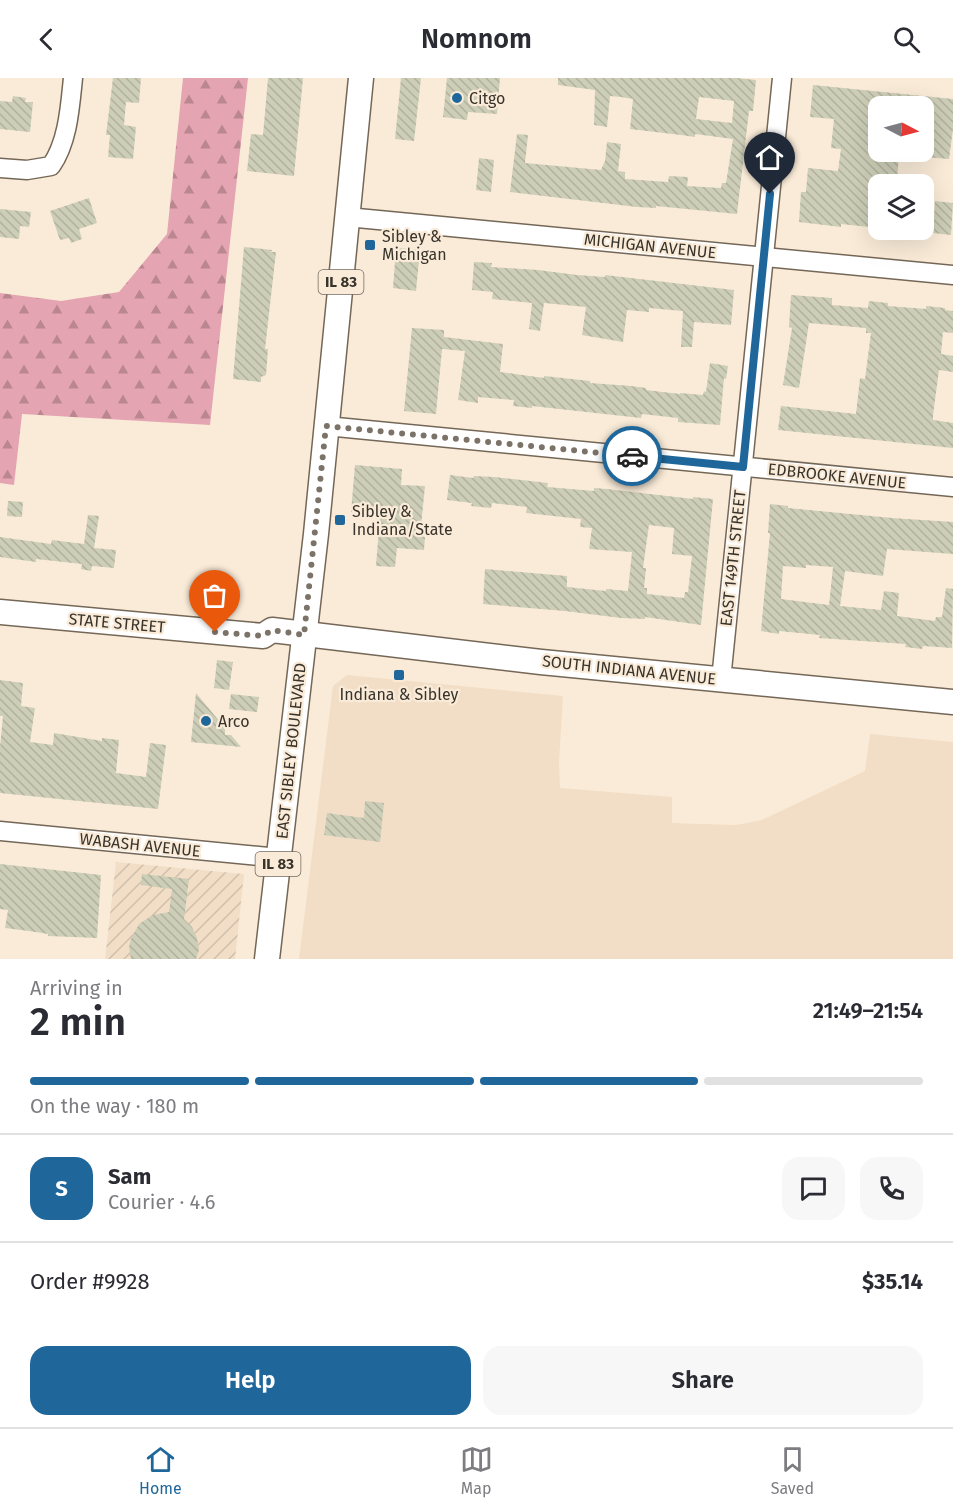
<!DOCTYPE html>
<meta charset="utf-8">
<style>
:root{--surface:#fff;--page:#f7f7f7;--text:#2b2b33;--muted:#7c7c81;--line:#e1e1e2;--accent:#1f679b}
body{margin:0;font-family:"Fira Sans",sans-serif;background:var(--page);color:var(--text);height:100vh;display:flex;flex-direction:column;font-size:22px;white-space:nowrap}
*{box-sizing:border-box;margin:0}
p{font-size:20px;color:var(--muted)}
.icon{flex:none;width:33px;height:33px;fill:none;stroke:currentColor;stroke-width:2;stroke-linecap:round;stroke-linejoin:round}
.map{position:relative;height:881px;overflow:hidden}
.drawer{display:flex;flex-direction:column;background:var(--surface);flex:1}
.drawer>*{flex:none}
.needle{width:39px;rotate:96deg}
.tools{position:absolute;left:868px;top:18px;display:grid;gap:12px}
.tools a{display:grid;place-items:center;width:66px;height:66px;border-radius:12px;background:var(--surface);box-shadow:0 6px 24px #0002;font-size:30px}
.pin{position:absolute;display:grid;place-items:center;width:51px;height:51px;color:#fff;margin:-62px -26px;border-radius:50% 50% 50% 0;rotate:-45deg;box-shadow:0 0 6px #0007}
.pin .icon{rotate:45deg}
.courier{position:absolute;display:grid;place-items:center;width:60px;height:60px;margin:-30px;border:4px solid #1f679b;border-radius:50%;background:#fff;color:#222;box-shadow:0 2px 8px #0007}
.head em{font-style:normal;font-weight:600}
.head div{display:flex;flex-direction:column-reverse}
.head{display:flex;align-items:center;justify-content:space-between;height:102px;padding:0 30px}
h1{font-size:39px;font-weight:600;line-height:45px}
.bar{display:grid;grid-template-columns:repeat(4,1fr);gap:9px 6px;align-content:center;height:72px;padding:0 30px}
.bar i{height:8px;border-radius:4px;background:var(--line)}
.bar .on{background:var(--accent)}
.bar p{grid-column:span 4}
.line{display:flex;align-items:center;gap:15px;padding:0 30px;border-top:2px solid var(--line)}
.line div{flex:1}
.round{display:grid;place-items:center;flex:none;width:63px;height:63px;border-radius:18px;background:var(--page)}
.action{display:flex;gap:12px;margin-top:auto;padding:12px 30px}
.action a{flex:1;height:69px;border-radius:18px;background:var(--accent);color:#fff;font-size:24px;font-weight:600;line-height:69px;text-align:center}
.action a+a{background:var(--page);color:var(--text)}
header{display:flex;justify-content:space-between;align-items:center;height:78px;padding:0 30px;background:var(--surface);font-size:27px;font-weight:600}
.tab-bar{display:flex;justify-content:space-around;align-items:center;height:84px;border-top:2px solid var(--line);background:var(--surface);font-size:16px;color:var(--muted)}
.tab-bar a{display:grid;justify-items:center;gap:3px}
.tab-bar .on{color:var(--accent)}
.map>svg:first-child{display:block}
.built{fill:#f2dec6}
.industrial{fill:url(#industrial-furrows)}
.forest{fill:url(#forest-firs)}
.building{fill:url(#building-back-hatch);fill-rule:evenodd}
.lines{fill:none;stroke-linecap:round;stroke-linejoin:round}
.minor-casing{stroke:#746757;stroke-width:21}
.major-casing{stroke:#746757;stroke-width:27}
.minor{stroke:#fff;stroke-width:18}
.major{stroke:#fff;stroke-width:24}
.done{stroke:#7c7368;stroke-width:6;stroke-dasharray:0 10.8}
.route{stroke:#1f679b;stroke-width:8}
.poi-dot{fill:#1f679b;stroke:#faebd8;stroke-width:2}
.labels{text-anchor:middle;dominant-baseline:central;stroke-width:4.5;stroke-linejoin:round;paint-order:stroke}
.shield{fill:#faebd8;stroke:#726a5f;stroke-width:1.5}
.shield-label{font-size:15px;font-weight:bold;fill:#38332b}
.poi-label{font-size:16px;fill:#38332b;stroke:#faebd8;text-anchor:start}
.street-label{font-size:16px;fill:#38332b;stroke:#faebd8}
</style>
<header><svg class="icon" aria-label="back" viewBox="0 0 24 24"><path d="M15 5l-7 7 7 7"/></svg>Nomnom<svg class="icon" aria-label="search" viewBox="0 0 24 24"><circle cx="10" cy="10" r="6"/><path d="M15 15l6 6"/></svg></header>
<div class="map">
<svg width="953" height="881" viewBox="0 0 953 881">
<defs>
<pattern id="industrial-furrows" width="10" height="10" patternUnits="userSpaceOnUse" patternTransform="scale(1.5)"><rect width="10" height="10" fill="#f2dec6"/><path d="M-1 1l2-2M0 10L10 0M9 11l2-2" fill="none" stroke="#d0bfaa"/></pattern>
<pattern id="forest-firs" width="22" height="20" patternUnits="userSpaceOnUse" patternTransform="scale(1.5)"><rect width="22" height="20" fill="#e4a4b1"/><path d="M5 1l3.5 6h-7zM16 11l3.5 6h-7z" fill="#ba8690"/></pattern>
<pattern id="building-back-hatch" width="6" height="6" patternUnits="userSpaceOnUse" patternTransform="scale(1.5)"><rect width="6" height="6" fill="#cdceb7"/><path d="M-1 5l2 2M0 0l6 6M5-1l2 2" fill="none" stroke="#b1b19e"/></pattern>
</defs>
<rect width="100%" height="100%" fill="#faebd8"/>
<!-- built -->
<path class="built" d="M347,597L563,618L559,684L560,710L672,719V745L736,747L762,742L865,693L870,656L953,664V881H299L333,608Z"/>
<!-- industrial -->
<path class="industrial" d="M116,784L244,796L235,881H105Z"/>
<!-- forest -->
<path class="forest" d="M183,0H248L210,347L22,336L14,407L0,405V215L61,223L119,214L167,156Z"/>
<!-- building -->
<g class="building">
<path d="M113,0H141L139,25L126,24L124,47L136,49L133,81L108,79L110,57H106Z"/>
<path d="M268,0H303L294,98L247,93L251,56L263,57Z"/>
<path d="M401,0H421L414,63L395,61Z"/>
<path d="M447,0H500L497,36L468,34L467,42L443,39Z"/>
<path d="M558,0H737L756,2L753,33H749L737,136L656,128V130L637,129L510,114L517,56L528,57L525,85L601,92L605,83L607,64L621,66L618,93L625,94V101L668,104L669,98L688,99L687,108L721,110L722,105H726L733,61L695,56V59L681,57L630,51L633,21L621,19L610,18L607,49L594,47L595,12L558,7ZM699,19L734,23L732,45L696,41Z"/>
<path d="M813,7L953,21V51L949,81L924,79V28H879V74H899L897,105L879,104V150L841,146V149L799,144L801,114H806L808,90L838,93L841,71L831,70L834,41L810,39Z"/>
<path d="M13,18L26,20L25,24H33L30,54L0,51V23L12,24Z"/>
<path d="M479,80L494,82L491,114L476,112Z"/>
<path d="M89,120L97,145L79,151L82,161L71,165L69,160L60,162L50,133Z"/>
<path d="M935,123L953,125L951,157L933,155Z"/>
<path d="M0,131L31,134L29,149L20,148L19,161L0,159Z"/>
<path d="M244,169L272,172L271,174H276L265,271H268L266,297L261,299V304L233,301Z"/>
<path d="M396,170L420,172L416,213L393,210Z"/>
<path d="M474,184L492,185L491,189L538,192L577,197L605,199V197L734,212L731,247L694,244L692,269H681L683,233L649,230V234L627,232L623,264L582,257L586,229L544,225L540,253L529,251L532,225L492,221L493,214L472,212Z"/>
<path d="M791,217L832,220V227L868,230L869,223L888,225V228L926,231V228L945,230V232L953,233V255L943,254L941,276L953,278V294L939,292L933,337V342L953,345V370L778,352L781,328L856,336L860,300L865,301L871,255H866V250L809,245L799,310L783,307L792,250L789,249Z"/>
<path d="M412,250L444,252V259L503,266L500,294L544,300V298L590,303V305L631,308L646,310V312L680,316V315L703,317L704,313L706,314L710,285L728,288L726,301L724,300L720,347L678,344V340L642,336L641,340L532,328V330L513,328L514,322L478,319V325L458,322L465,273L442,271L436,336L404,333Z"/>
<path d="M355,387L402,391L401,407L425,408L420,458L425,459L424,472L397,470L395,489L376,488L380,437L351,434Z"/>
<path d="M450,397L473,400L474,398L494,399L548,405L547,409L594,413V410L607,411L693,421V419L713,421L701,547L645,539V541L621,540L565,533L483,526L485,491L567,498V509L606,513V511L628,513L632,474L589,471L592,450L580,449L581,441L526,435L527,429L492,425L491,430L471,428L472,425L447,422ZM649,447L674,450L672,476L692,478L688,514H685L684,520L647,516V510H644L646,490H643Z"/>
<path d="M8,423L23,424L22,439L7,438Z"/>
<path d="M770,426L788,428V430L892,440L953,444V476L887,471L883,498L845,493L840,528L881,532L884,513L899,515L897,538L935,543L936,539H942L946,510L953,511L952,570L923,568L922,571L905,569L906,566L819,560L820,557L779,553V556L761,553L770,455H768ZM806,487L833,489L829,527L781,521L783,488L806,490Z"/>
<path d="M88,437L99,438L94,470L116,472L114,490L92,488L91,493L81,491L82,486L36,481V484L0,479V459L51,466L52,462L84,466Z"/>
<path d="M217,582L233,584L229,612L214,610Z"/>
<path d="M0,602L23,605L21,628L35,630L30,664L53,667L54,655L102,663V660L119,662L116,695L146,699L150,665L166,667L158,731L0,715V669L3,638H0Z"/>
<path d="M196,615L225,650V657H231L241,669L191,664Z"/>
<path d="M231,616L259,619L257,634L229,631Z"/>
<path d="M365,723L384,725L380,764L324,757L327,735L364,740Z"/>
<path d="M0,786L101,797L97,860L48,858V856L29,853L5,850L8,832L0,831Z"/>
<path d="M142,796L189,801L184,841L192,849L197,860L199,872L196,881H131L129,869L131,861L139,846L153,837L169,834L172,811L141,807Z"/>
</g>
<g class="lines">
<defs>
<g id="minor">
<path d="M0,90L27,92L51,88C68,64 70,29 73,0"/>
<path d="M347,139L953,197"/>
<path d="M326,348L953,409"/>
<path d="M721,602L782,0"/>
<path d="M0,753L279,780"/>
</g>
<g id="major">
<path d="M0,534L263,558L272,552L541,584L953,624"/>
<path d="M267,881L316,456L361,0"/>
</g>
</defs>
<!-- minor casing -->
<use href="#minor" class="minor-casing"/>
<!-- major casing -->
<use href="#major" class="major-casing"/>
<!-- minor -->
<use href="#minor" class="minor"/>
<!-- major -->
<use href="#major" class="major"/>
</g>
<g class="lines">
<!-- done -->
<path class="done" d="M215,554L263,558L272,552L304,557L326,348L632,378"/>
<!-- route -->
<path class="route" d="M632,378L743,389L770,116"/>
</g>
<!-- markers -->
<g class="poi-dot">
<circle cx="457" cy="20" r="6"/>
<rect x="364" y="161" width="12" height="12" rx="3"/>
<rect x="334" y="436" width="12" height="12" rx="3"/>
<rect x="393" y="591" width="12" height="12" rx="3"/>
<circle cx="206" cy="643" r="6"/>
</g>
<g class="labels">
<!-- shield labels -->
<g class="shield">
<rect x="318.5" y="192" width="45" height="24" rx="4.5"/>
<rect x="255.5" y="774" width="45" height="24" rx="4.5"/>
</g>
<g class="shield-label">
<text x="341" y="204">IL 83</text>
<text x="278" y="786">IL 83</text>
</g>
<!-- poi labels -->
<g class="poi-label">
<text x="469" y="20">Citgo</text>
<text x="382" y="158">Sibley &amp;<tspan x="382" dy="18">Michigan</tspan></text>
<text x="352" y="433">Sibley &amp;<tspan x="352" dy="18">Indiana/State</tspan></text>
<text x="399" y="616" text-anchor="middle">Indiana &amp; Sibley</text>
<text x="218" y="643">Arco</text>
</g>
<!-- street labels -->
<g class="street-label">
<text transform="translate(650 168) rotate(6)">MICHIGAN AVENUE</text>
<text transform="translate(837 398) rotate(6)">EDBROOKE AVENUE</text>
<text transform="translate(733 480) rotate(-84)">EAST 149TH STREET</text>
<text transform="translate(117 545) rotate(5)">STATE STREET</text>
<text transform="translate(629 592) rotate(6)">SOUTH INDIANA AVENUE</text>
<text transform="translate(291 673) rotate(-84)">EAST SIBLEY BOULEVARD</text>
<text transform="translate(140 767) rotate(6)">WABASH AVENUE</text>
</g>
</g>
</svg>
<div class="tools">
<a><svg class="needle" viewBox="-14 -14 28 28"><path d="M0-13l5 13h-10z" fill="#e53935"/><path d="M0 13l5-13h-10z" fill="#7c7c81"/></svg></a>
<a><svg class="icon" aria-label="layers" viewBox="0 0 24 24"><path d="M12 4l9 5-9 5-9-5zM3 14l9 5 9-5"/></svg></a>
</div>
<div class="pin" style="left:215px;top:554px;background:#ea580c"><svg class="icon" aria-label="bag" viewBox="0 0 24 24"><path d="M5 8h14l-1 12H6zM9 8a3 3 0 0 1 6 0"/></svg></div>
<div class="pin" style="left:770px;top:116px;background:#1f2937"><svg class="icon" aria-label="home" viewBox="0 0 24 24"><path d="M3 11l9-7 9 7M6 9v11h12V9"/></svg></div>
<div class="courier" style="left:632px;top:378px"><svg class="icon" aria-label="car" viewBox="0 0 24 24"><path d="M5 17H2v-5l4-1 3-4h7l3 4 3 1v5h-3M9 17h6M6 11h13"/><circle cx="7" cy="17" r="2"/><circle cx="17" cy="17" r="2"/></svg></div>
</div>
<section class="drawer">
<div class="head"><div><h1>2 min</h1><p>Arriving in</p></div><em>21:49–21:54</em></div>
<div class="bar"><i class="on"></i><i class="on"></i><i class="on"></i><i></i><p>On the way · 180 m</p></div>
<div class="line" style="height:108px"><b class="round" style="background:var(--accent);color:#fff">S</b><div><b>Sam</b><p>Courier · 4.6</p></div><a class="round"><svg class="icon" aria-label="chat" viewBox="0 0 24 24"><path d="M4 5h16v11H9l-5 4z"/></svg></a><a class="round"><svg class="icon" aria-label="phone" viewBox="0 0 24 24"><path d="M5 4h4l2 5-3 2q2 4 5 5l2-3 5 2v4C11 20 4 13 5 4z"/></svg></a></div>
<div class="line" style="height:78px"><div>Order #9928</div><b>$35.14</b></div>
<div class="action"><a>Help</a><a>Share</a></div>
</section>
<nav class="tab-bar">
<a class="on"><svg class="icon" aria-label="home" viewBox="0 0 24 24"><path d="M3 11l9-7 9 7M6 9v11h12V9"/></svg>Home</a>
<a><svg class="icon" aria-label="map" viewBox="0 0 24 24"><path d="M3 6l6-2 6 2 6-2v14l-6 2-6-2-6 2zM9 4v14M15 6v14"/></svg>Map</a>
<a><svg class="icon" aria-label="saved" viewBox="0 0 24 24"><path d="M7 4h10v16l-5-4-5 4z"/></svg>Saved</a>
</nav>
